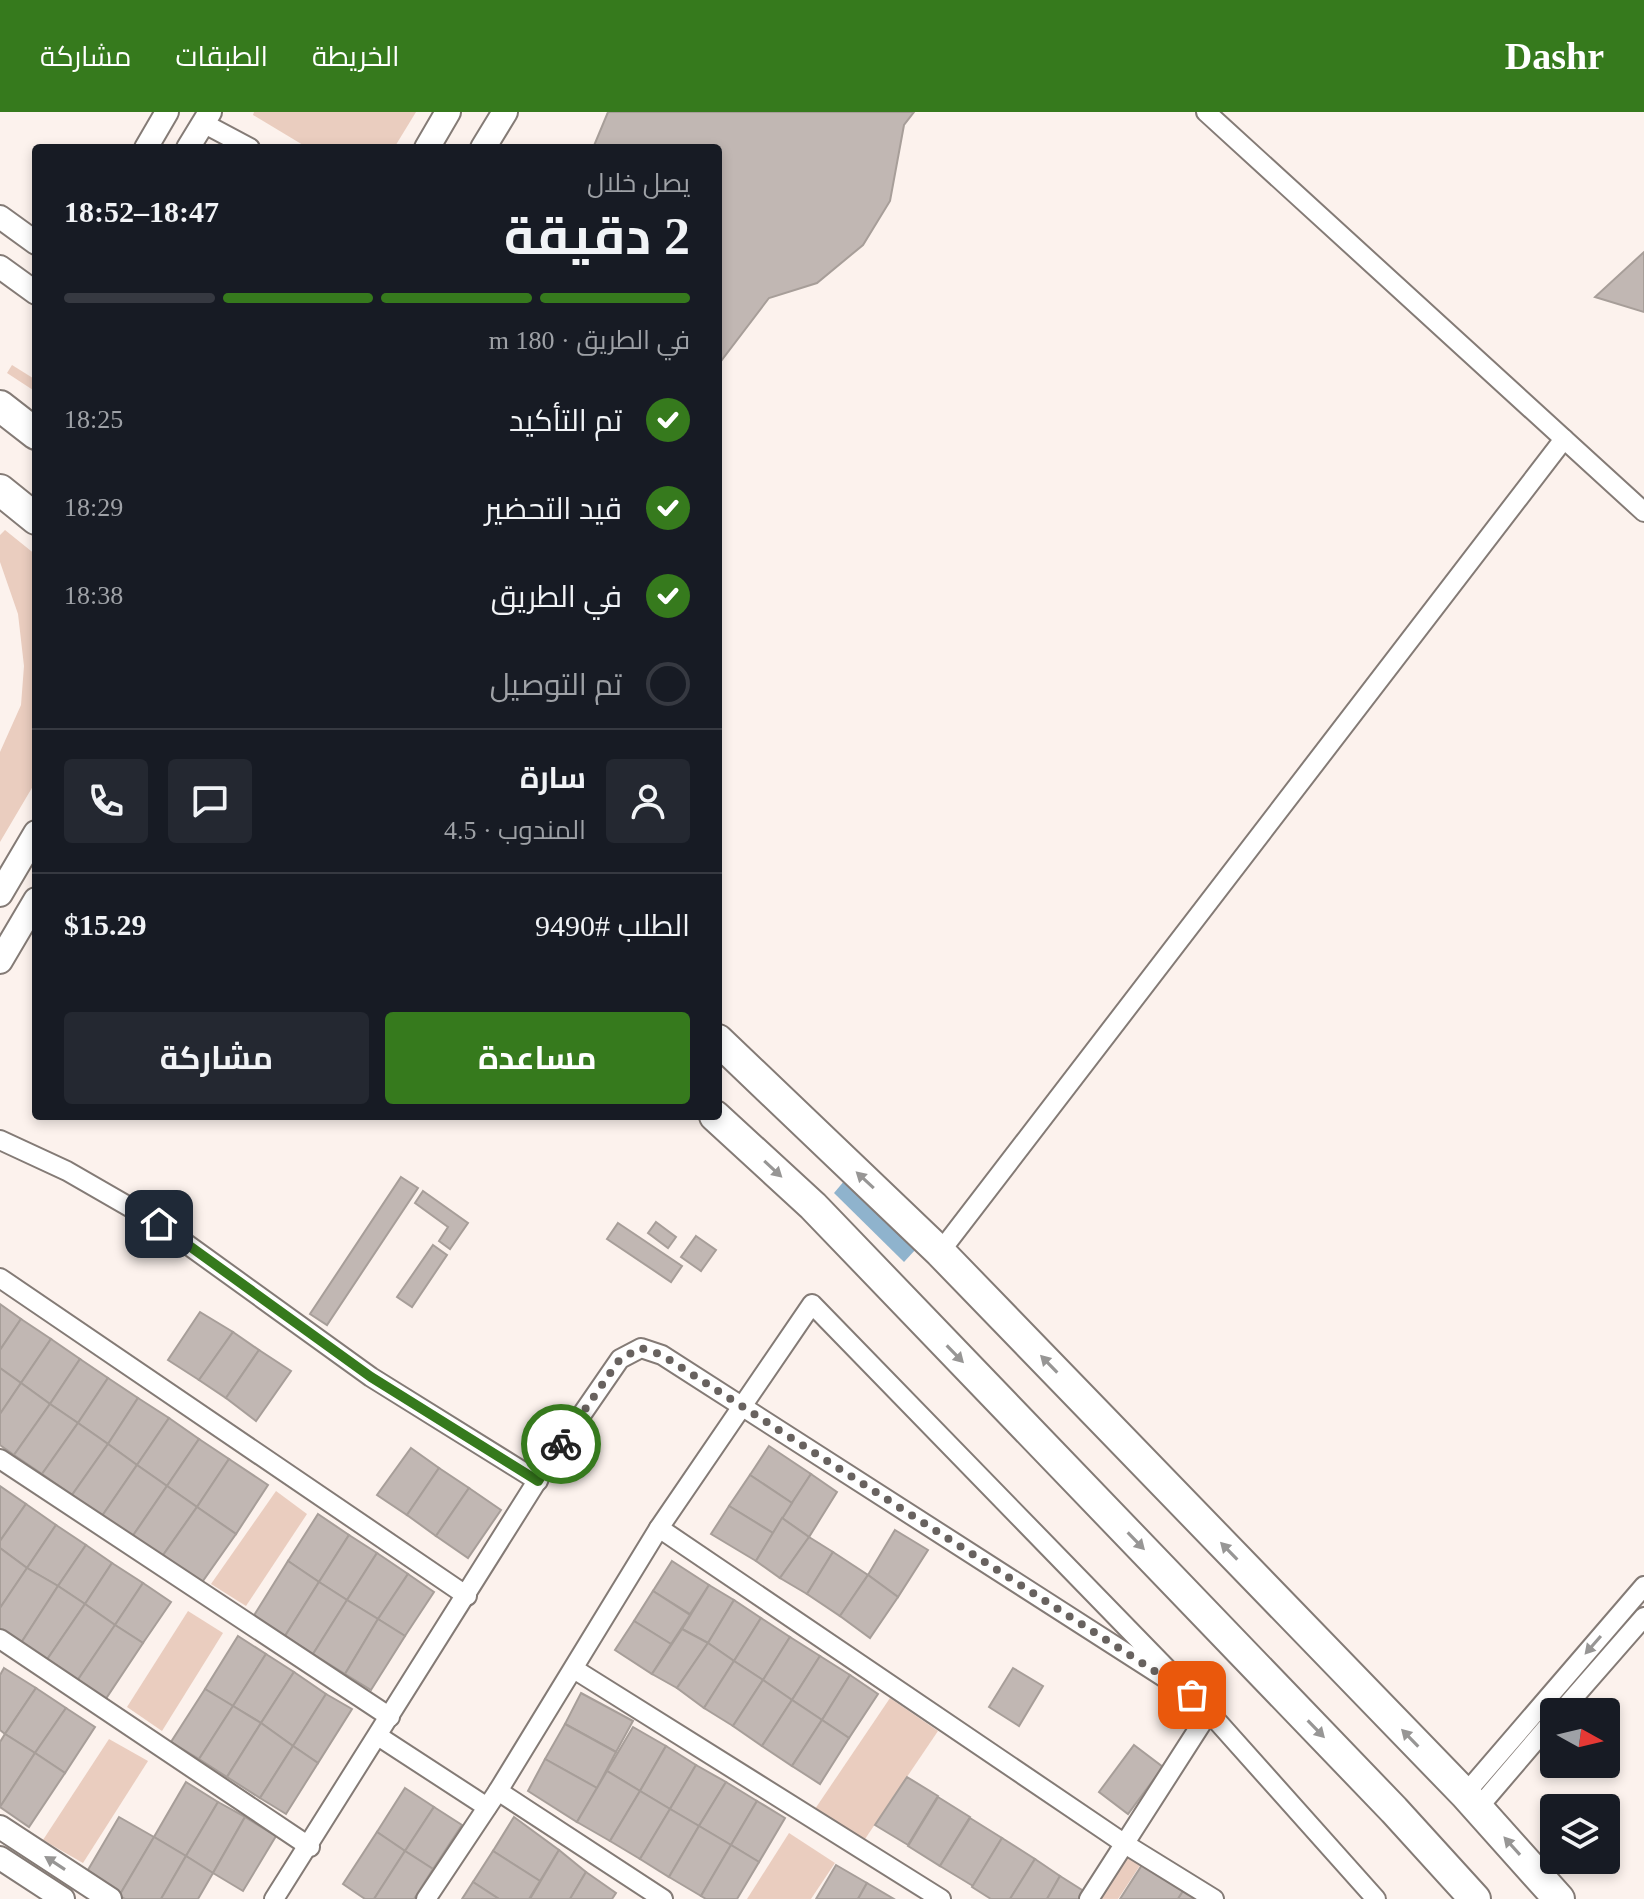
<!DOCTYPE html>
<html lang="ar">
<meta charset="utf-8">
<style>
:root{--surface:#171b24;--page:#242831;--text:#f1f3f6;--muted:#9ea1a6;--line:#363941;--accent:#367a1d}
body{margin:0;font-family:"Times New Roman",Cairo,serif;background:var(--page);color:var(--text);direction:rtl;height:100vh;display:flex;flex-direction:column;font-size:30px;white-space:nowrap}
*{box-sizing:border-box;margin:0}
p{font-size:26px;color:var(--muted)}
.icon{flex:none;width:44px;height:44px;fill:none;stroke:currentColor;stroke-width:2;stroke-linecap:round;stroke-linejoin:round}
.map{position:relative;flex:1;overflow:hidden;direction:ltr}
.details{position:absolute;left:32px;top:32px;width:690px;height:976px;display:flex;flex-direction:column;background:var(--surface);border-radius:8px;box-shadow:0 4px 12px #0003;direction:rtl}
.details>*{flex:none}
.needle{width:52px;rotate:98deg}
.buttons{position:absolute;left:1540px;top:1586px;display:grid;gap:16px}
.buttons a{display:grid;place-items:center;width:80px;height:80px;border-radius:8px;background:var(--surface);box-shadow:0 4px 12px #0003;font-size:40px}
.pin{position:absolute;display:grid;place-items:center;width:68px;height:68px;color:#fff;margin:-34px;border-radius:16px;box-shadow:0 4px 12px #0006}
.courier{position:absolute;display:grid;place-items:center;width:80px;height:80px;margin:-40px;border:6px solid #367a1d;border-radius:50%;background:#fff;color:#222;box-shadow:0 2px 10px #0007}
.headline em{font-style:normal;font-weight:700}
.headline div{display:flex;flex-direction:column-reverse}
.headline{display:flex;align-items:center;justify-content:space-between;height:136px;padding:0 32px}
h1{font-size:52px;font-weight:700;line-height:60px}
.bar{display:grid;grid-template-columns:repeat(4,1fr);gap:12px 8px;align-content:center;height:96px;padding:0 32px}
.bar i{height:10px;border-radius:6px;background:var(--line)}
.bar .selected{background:var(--accent)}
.bar p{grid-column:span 4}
.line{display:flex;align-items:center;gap:20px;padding:0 32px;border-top:2px solid var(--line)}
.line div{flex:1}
.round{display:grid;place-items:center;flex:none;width:84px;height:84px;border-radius:8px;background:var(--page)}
ol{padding:0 32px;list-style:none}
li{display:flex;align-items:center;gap:24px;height:88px}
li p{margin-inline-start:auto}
li .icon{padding:8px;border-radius:50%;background:var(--accent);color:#fff;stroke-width:4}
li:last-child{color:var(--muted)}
li i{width:44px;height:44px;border:4px solid var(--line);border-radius:50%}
.primary-button{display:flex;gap:16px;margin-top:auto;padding:16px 32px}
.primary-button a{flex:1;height:92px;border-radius:8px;background:var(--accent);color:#fff;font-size:32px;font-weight:700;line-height:92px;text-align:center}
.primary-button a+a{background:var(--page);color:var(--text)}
header{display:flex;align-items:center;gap:48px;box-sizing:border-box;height:112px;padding:0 40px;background:var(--accent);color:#fff}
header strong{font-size:38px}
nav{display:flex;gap:44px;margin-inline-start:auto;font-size:28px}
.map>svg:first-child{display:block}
.green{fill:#eacdbf}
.water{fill:#8fb3cd}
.building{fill:#c1b7b3;stroke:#a79e99;stroke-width:2}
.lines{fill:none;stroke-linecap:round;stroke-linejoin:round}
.minor-casing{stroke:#847b76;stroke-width:22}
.tertiary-casing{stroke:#847b76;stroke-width:26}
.secondary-casing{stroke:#847b76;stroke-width:28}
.trunk-casing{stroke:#847b76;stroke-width:34}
.minor{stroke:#fff;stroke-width:18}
.tertiary{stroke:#fff;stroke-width:22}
.secondary{stroke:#fff;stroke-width:24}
.trunk{stroke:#fff;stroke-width:30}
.oneway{fill:#979695}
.done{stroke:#68625f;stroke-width:8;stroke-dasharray:0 14.4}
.route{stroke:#367a1d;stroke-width:10}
</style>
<header>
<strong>Dashr</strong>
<nav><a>الخريطة</a><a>الطبقات</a><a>مشاركة</a></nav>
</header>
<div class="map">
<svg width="1644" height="1787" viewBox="0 0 1644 1787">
<rect width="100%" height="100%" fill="#fcf2ed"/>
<!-- green -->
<g class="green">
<path d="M254,0H416L394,36H308L253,3Z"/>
<path d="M12,253L36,268V280L7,261Z"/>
<path d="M5,418L36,443V669L0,730V640L21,593L24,554L18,502L0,450V423Z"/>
<path d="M276,1379L307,1402L246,1494L211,1472Z"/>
<path d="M188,1499L223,1521L162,1619L127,1595Z"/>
<path d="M890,1586L938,1619L863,1730L815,1697Z"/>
<path d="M109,1627L148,1649L83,1751L43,1728Z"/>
<path d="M789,1721L835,1751L811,1787H747Z"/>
<path d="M1131,1737L1141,1752L1118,1787H1100Z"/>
</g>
<!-- water -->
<path class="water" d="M845,1068L916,1137L904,1150L834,1081Z"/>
<!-- building -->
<g class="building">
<path d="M608,0H914L904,13L890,89L863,133L817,171L769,186L718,253V36H593Z"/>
<path d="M1644,140V200L1595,185Z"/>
<path d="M401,1065L418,1076L327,1213L310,1202Z"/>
<path d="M423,1079L468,1111L450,1137L439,1129L448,1115L415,1091Z"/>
<path d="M656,1110L676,1125L668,1136L648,1121Z"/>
<path d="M618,1111L682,1154L671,1170L607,1127Z"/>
<path d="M696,1124L716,1138L701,1159L681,1145Z"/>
<path d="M433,1133L447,1143L412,1195L397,1185Z"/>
<path d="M0,1192L21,1207L0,1238Z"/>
<path d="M200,1200L233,1220L199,1268L168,1248Z"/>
<path d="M21,1207L51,1227L21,1271L0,1256V1238Z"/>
<path d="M233,1220L259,1238L226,1286L199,1268Z"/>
<path d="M51,1227L80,1247L50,1292L21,1271Z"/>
<path d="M259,1238L291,1259L256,1309L226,1286Z"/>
<path d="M80,1247L108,1266L78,1311L50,1292Z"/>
<path d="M0,1256L21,1271L0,1302Z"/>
<path d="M108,1266L138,1286L108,1332L78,1311Z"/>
<path d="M21,1271L50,1292L14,1343L0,1333V1302Z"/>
<path d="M138,1286L169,1306L137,1353L108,1332Z"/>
<path d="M50,1292L78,1311L42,1362L14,1343Z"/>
<path d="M169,1306L199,1327L167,1374L137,1353Z"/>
<path d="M78,1311L108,1332L72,1383L42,1362Z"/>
<path d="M199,1327L229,1347L197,1395L167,1374Z"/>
<path d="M108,1332L137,1353L102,1404L72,1383Z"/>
<path d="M769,1334L811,1362L792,1391L750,1363Z"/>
<path d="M411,1336L439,1356L407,1403L377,1383Z"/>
<path d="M229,1347L268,1373L236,1422L197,1395Z"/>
<path d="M137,1353L167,1374L132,1425L102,1404Z"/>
<path d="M439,1356L469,1376L436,1424L407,1403Z"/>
<path d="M811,1362L837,1380L809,1425L782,1406Z"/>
<path d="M750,1363L792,1391L773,1421L729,1394Z"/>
<path d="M0,1374L26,1392L0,1429Z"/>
<path d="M167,1374L197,1395L161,1446L132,1425Z"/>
<path d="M469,1376L501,1398L468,1446L436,1424Z"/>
<path d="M26,1392L56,1413L27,1456L0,1436V1429Z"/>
<path d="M729,1394L773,1421L756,1449L711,1422Z"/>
<path d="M197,1395L236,1422L200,1473L161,1446Z"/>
<path d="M318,1402L349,1423L319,1470L288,1449Z"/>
<path d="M782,1406L809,1425L780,1466L756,1449Z"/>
<path d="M56,1413L86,1433L58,1474L27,1456Z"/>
<path d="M895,1418L928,1438L898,1485L868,1463Z"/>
<path d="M349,1423L377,1441L347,1488L319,1470Z"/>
<path d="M809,1425L833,1440L807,1482L780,1466Z"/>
<path d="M86,1433L112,1451L85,1492L58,1474Z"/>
<path d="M0,1436L27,1456L0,1496Z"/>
<path d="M833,1440L868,1463L840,1504L807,1482Z"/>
<path d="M377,1441L408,1462L378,1507L347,1488Z"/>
<path d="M288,1449L319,1470L285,1524L253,1505Z"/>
<path d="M672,1449L709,1473L690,1502L653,1479Z"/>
<path d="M112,1451L143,1471L115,1513L85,1492Z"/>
<path d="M27,1456L58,1474L21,1531L0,1517V1496Z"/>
<path d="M408,1462L434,1480L405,1524L378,1507Z"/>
<path d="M868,1463L898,1485L870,1526L840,1504Z"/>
<path d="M319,1470L347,1488L313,1542L285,1524Z"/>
<path d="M143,1471L171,1490L143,1531L115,1513Z"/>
<path d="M709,1473L734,1488L708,1531L682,1517Z"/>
<path d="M58,1474L85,1492L46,1549L21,1531Z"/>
<path d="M653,1479L690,1503L671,1532L634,1509Z"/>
<path d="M347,1488L378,1507L345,1562L313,1542Z"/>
<path d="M734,1488L761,1506L734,1549L708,1531Z"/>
<path d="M85,1492L115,1513L77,1569L46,1549Z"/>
<path d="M761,1506L790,1525L763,1568L734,1549Z"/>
<path d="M378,1507L405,1524L371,1578L345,1562Z"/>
<path d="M634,1509L671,1532L652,1562L615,1538Z"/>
<path d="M115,1513L143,1531L105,1588L77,1569Z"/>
<path d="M682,1517L708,1531L677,1576L652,1562Z"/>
<path d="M238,1524L266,1542L233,1594L205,1577Z"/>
<path d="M790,1525L820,1544L792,1588L763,1568Z"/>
<path d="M708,1531L734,1549L704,1596L677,1576Z"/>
<path d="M266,1542L294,1560L261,1611L233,1594Z"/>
<path d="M820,1544L850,1563L822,1608L792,1588Z"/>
<path d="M734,1549L763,1568L733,1614L704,1596Z"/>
<path d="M4,1556L36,1576L5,1622L0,1618V1563Z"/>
<path d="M1013,1556L1043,1574L1019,1614L989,1595Z"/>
<path d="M294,1560L326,1582L293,1634L261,1611Z"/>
<path d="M850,1563L878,1582L849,1626L822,1608Z"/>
<path d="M763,1568L792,1588L762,1634L733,1614Z"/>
<path d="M36,1576L66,1596L35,1641L5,1622Z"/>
<path d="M205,1577L233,1594L199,1647L171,1630Z"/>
<path d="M581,1581L633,1609L616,1640L565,1612Z"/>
<path d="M326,1582L352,1597L318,1651L293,1634Z"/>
<path d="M792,1588L822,1608L792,1654L762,1634Z"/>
<path d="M233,1594L261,1611L227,1665L199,1647Z"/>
<path d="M66,1596L95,1615L65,1661L35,1641Z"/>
<path d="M822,1608L849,1626L820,1672L792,1654Z"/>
<path d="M261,1611L293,1634L260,1686L227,1665Z"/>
<path d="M565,1612L616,1640L597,1676L545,1647Z"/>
<path d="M633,1615L666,1634L640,1679L607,1659Z"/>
<path d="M5,1622L35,1641L0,1695V1630Z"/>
<path d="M1134,1633L1163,1655L1128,1702L1099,1680Z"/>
<path d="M293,1634L318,1651L286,1702L260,1686Z"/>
<path d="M666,1634L696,1653L670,1697L640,1679Z"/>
<path d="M35,1641L65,1661L29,1715L0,1695Z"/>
<path d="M545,1647L597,1676L577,1710L528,1679Z"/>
<path d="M696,1653L726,1670L699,1714L670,1697Z"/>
<path d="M607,1659L640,1679L610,1729L577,1710Z"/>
<path d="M907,1665L938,1684L908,1733L875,1713Z"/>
<path d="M186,1670L218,1690L186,1744L154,1725Z"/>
<path d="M726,1670L757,1689L731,1733L699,1714Z"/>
<path d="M405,1676L434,1695L405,1739L377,1720Z"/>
<path d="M640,1679L670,1697L640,1747L610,1729Z"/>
<path d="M938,1685L970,1705L940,1754L908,1734Z"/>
<path d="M757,1689L785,1706L759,1750L731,1733Z"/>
<path d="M218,1690L245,1705L213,1761L186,1744Z"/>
<path d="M434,1695L462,1713L433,1757L405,1739Z"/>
<path d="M670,1697L699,1714L669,1765L640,1747Z"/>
<path d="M119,1705L154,1725L119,1784L85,1763Z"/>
<path d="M245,1705L276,1724L243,1779L213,1761Z"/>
<path d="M514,1705L559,1738L540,1769L493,1739Z"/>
<path d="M970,1706L1002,1726L973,1774L940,1754Z"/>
<path d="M699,1714L731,1733L701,1784L669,1765Z"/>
<path d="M377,1720L405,1739L374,1787H365L343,1772Z"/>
<path d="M154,1725L186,1744L161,1787H125L119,1784Z"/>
<path d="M1002,1726L1035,1747L1010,1787H991L972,1775Z"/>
<path d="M731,1733L759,1750L737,1787H706L701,1784Z"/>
<path d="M559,1738L586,1760L570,1787H530Z"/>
<path d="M405,1739L433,1757L414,1787H374Z"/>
<path d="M493,1739L540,1769L529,1787H499L473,1770Z"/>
<path d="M186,1744L213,1761L198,1787H161Z"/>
<path d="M1035,1747L1060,1764L1047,1787H1010Z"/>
<path d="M836,1753L867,1771L858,1787H816Z"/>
<path d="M1142,1753L1183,1779L1178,1787H1120Z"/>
<path d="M586,1760L616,1781L612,1787H570Z"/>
<path d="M1060,1764L1090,1783L1087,1787H1047Z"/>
<path d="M473,1770L499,1787H462Z"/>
<path d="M867,1771L894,1787H858Z"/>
<path d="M1183,1779L1196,1787H1178Z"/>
</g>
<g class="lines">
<defs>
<g id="minor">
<path d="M1206,0L1644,400"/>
<path d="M203,11L250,36"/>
<path d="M0,1028L67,1059L159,1112L371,1265L538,1369"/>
<path d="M940,1140L1564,327"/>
<path d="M0,1166L467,1484"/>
<path d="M0,1347L390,1605"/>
<path d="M659,1416L1125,1732L1214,1787"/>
<path d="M0,1527L310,1735"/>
<path d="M574,1557L941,1787"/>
<path d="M1561,1600L1644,1505"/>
<path d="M378,1624L487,1695"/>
<path d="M498,1679L663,1787"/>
<path d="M1465,1682L1644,1474"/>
<path d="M1478,1696L1554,1607"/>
<path d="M274,1787L549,1350L620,1247L641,1236L662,1243L1165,1566"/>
<path d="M426,1787L498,1679L659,1416L812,1192L1209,1600L1376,1787"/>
<path d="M1089,1787L1209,1600"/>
</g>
<g id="tertiary">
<path d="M146,36L167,0"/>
<path d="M188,36L210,0"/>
<path d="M0,105L36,131"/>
<path d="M0,155L36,181"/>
<path d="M0,1715L110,1787"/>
<path d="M0,1746L63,1787"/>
</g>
<g id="secondary">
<path d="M427,36L448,0"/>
<path d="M483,36L505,0"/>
<path d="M0,782L36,721"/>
<path d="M0,849L36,788"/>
</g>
<g id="trunk">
<path d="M0,294L36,322"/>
<path d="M0,378L36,407"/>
<path d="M718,928L940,1140L1465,1682L1559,1787"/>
<path d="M715,1004L813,1094L1394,1698L1475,1787"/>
</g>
</defs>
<!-- minor casing -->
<use href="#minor" class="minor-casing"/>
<!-- tertiary casing -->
<use href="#tertiary" class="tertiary-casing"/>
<!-- secondary casing -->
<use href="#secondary" class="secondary-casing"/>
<!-- trunk casing -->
<use href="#trunk" class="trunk-casing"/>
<!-- minor -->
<use href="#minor" class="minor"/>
<!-- tertiary -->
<use href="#tertiary" class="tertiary"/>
<!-- secondary -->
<use href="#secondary" class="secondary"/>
<!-- trunk -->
<use href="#trunk" class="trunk"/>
</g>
<!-- one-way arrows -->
<defs><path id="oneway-solid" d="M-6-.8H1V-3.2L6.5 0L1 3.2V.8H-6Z" transform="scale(2)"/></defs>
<g class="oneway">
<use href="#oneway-solid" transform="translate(773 1057) rotate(43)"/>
<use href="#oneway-solid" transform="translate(865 1068) rotate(-137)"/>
<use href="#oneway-solid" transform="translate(955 1242) rotate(46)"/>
<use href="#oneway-solid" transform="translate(1049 1252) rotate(-134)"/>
<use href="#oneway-solid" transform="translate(1136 1429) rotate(46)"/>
<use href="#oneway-solid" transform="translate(1229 1439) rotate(-134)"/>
<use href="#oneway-solid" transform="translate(1593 1533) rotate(131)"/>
<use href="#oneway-solid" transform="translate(1316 1617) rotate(46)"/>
<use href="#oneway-solid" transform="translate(1410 1626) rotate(-134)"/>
<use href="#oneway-solid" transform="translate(1512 1734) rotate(-132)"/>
<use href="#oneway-solid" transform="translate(55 1751) rotate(-147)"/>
</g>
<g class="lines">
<!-- done -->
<path class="done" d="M561,1332L620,1247L641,1236L662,1243L1192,1583"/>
<!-- route -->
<path class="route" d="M159,1112L371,1265L538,1369L561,1332"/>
</g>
</svg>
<div class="buttons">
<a><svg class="needle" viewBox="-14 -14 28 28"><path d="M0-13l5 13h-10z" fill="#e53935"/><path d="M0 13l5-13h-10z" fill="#9ea1a6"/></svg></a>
<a><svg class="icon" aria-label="layers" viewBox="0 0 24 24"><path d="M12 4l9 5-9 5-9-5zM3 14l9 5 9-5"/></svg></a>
</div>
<div class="pin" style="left:1192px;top:1583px;background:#ea580c"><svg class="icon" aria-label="bag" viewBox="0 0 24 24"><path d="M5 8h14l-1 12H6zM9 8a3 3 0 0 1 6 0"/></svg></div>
<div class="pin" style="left:159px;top:1112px;background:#1f2937"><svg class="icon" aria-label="home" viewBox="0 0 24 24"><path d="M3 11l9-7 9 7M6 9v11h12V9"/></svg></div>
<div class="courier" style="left:561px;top:1332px"><svg class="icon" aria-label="bike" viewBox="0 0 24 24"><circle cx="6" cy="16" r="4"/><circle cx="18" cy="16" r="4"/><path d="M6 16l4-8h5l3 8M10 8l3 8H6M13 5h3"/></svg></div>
<section class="details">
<div class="headline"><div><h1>2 دقيقة</h1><p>يصل خلال</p></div><em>18:47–18:52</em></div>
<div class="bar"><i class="selected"></i><i class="selected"></i><i class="selected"></i><i></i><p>في الطريق · 180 m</p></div>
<ol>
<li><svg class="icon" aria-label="check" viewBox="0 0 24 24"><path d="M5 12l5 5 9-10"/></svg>تم التأكيد<p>18:25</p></li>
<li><svg class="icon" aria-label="check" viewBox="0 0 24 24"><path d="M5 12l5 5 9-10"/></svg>قيد التحضير<p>18:29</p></li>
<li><svg class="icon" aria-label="check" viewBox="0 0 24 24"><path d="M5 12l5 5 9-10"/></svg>في الطريق<p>18:38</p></li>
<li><i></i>تم التوصيل</li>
</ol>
<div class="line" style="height:144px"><a class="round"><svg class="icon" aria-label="person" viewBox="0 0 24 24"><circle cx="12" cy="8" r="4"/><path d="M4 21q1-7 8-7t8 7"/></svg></a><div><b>سارة</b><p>المندوب · 4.5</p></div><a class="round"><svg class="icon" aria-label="chat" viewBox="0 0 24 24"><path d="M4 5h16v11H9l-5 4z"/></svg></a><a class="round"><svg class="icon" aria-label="phone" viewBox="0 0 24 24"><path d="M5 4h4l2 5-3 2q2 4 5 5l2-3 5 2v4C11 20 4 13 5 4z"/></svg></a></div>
<div class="line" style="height:104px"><div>الطلب #9490</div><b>$15.29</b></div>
<div class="primary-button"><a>مساعدة</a><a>مشاركة</a></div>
</section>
</div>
